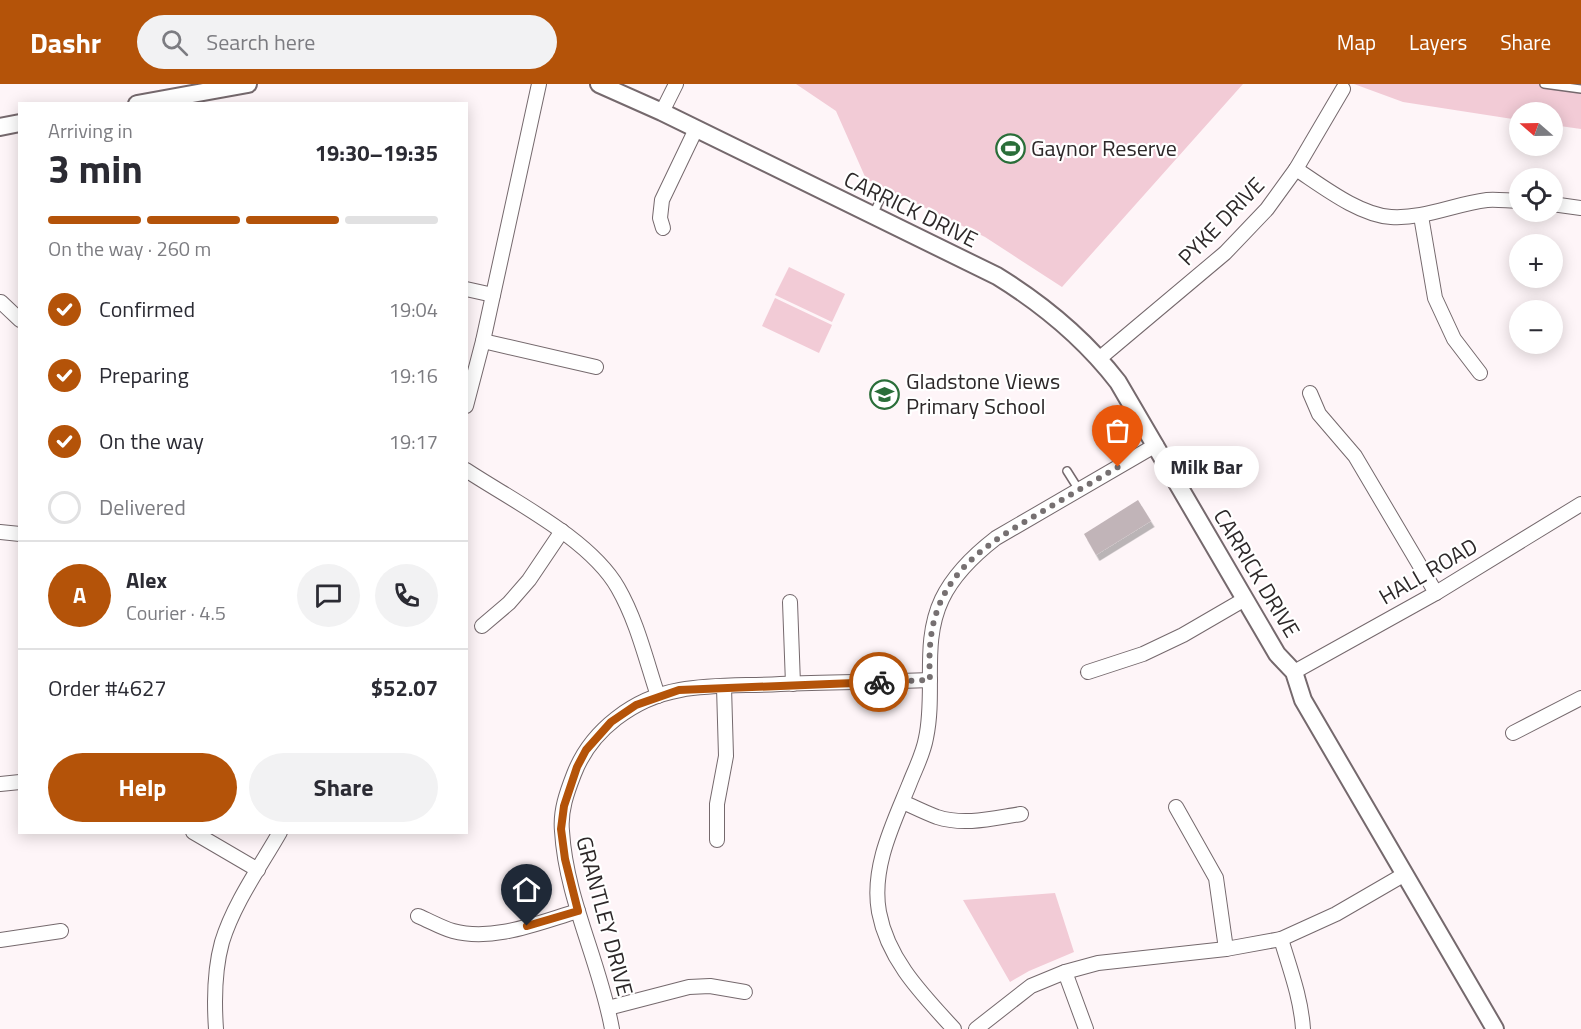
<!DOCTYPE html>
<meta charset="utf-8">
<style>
:root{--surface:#fff;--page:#f2f2f3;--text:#2b2b33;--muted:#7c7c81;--line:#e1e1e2;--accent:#b45309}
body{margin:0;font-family:"Titillium Web",sans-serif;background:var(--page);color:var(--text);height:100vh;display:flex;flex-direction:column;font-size:22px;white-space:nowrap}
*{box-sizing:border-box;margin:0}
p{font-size:20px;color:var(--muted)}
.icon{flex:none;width:33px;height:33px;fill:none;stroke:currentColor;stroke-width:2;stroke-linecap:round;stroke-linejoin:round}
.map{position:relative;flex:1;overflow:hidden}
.drawer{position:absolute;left:18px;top:18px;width:450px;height:732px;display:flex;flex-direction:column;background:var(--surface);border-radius:0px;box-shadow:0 3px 15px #0003}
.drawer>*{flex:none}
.needle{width:39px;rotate:290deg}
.buttons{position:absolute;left:1509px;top:18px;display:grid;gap:12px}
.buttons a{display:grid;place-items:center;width:54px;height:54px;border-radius:50%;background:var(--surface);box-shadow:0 3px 15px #0003;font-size:30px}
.pin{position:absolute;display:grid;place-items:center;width:51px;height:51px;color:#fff;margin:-62px -26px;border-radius:50% 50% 50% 0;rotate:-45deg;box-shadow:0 0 6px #0007}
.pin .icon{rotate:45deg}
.courier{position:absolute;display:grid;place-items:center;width:60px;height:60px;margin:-30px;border:4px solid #b45309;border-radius:50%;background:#fff;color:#222;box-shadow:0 2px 8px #0007}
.bubble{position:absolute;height:42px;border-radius:21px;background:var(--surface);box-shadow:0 3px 15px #0003;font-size:20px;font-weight:700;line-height:42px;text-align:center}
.head em{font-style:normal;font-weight:700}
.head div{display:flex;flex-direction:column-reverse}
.head{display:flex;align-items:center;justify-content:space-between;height:102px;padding:0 30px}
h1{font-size:39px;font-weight:700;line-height:45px}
.bar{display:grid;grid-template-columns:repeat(4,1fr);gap:9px 6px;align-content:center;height:72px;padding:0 30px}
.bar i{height:8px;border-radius:4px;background:var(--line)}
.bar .selected{background:var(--accent)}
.bar p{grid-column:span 4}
.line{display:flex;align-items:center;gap:15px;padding:0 30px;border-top:2px solid var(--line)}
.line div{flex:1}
.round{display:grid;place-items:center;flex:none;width:63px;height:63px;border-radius:32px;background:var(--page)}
ol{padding:0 30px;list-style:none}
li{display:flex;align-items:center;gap:18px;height:66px}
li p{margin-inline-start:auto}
li .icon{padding:6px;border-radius:50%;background:var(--accent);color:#fff;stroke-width:4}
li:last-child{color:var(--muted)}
li i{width:33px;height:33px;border:3px solid var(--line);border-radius:50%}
.primary-button{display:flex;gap:12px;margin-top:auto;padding:12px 30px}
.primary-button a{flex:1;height:69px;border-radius:36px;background:var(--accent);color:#fff;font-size:24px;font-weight:700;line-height:69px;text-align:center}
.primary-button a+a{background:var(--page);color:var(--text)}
header{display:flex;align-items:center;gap:36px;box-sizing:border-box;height:84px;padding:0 30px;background:var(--accent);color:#fff}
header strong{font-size:28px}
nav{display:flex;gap:33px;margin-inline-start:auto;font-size:21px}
.search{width:420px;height:54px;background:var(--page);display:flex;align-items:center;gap:15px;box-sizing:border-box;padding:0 21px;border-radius:33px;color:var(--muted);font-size:22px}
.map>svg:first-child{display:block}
.green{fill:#f2cbd6}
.building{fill:#c1b4b8;filter:url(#shadow)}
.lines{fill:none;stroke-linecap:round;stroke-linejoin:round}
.service-casing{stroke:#75696d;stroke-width:10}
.minor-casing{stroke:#75696d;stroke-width:16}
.tertiary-casing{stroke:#75696d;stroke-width:20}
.service{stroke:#fff;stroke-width:7}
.minor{stroke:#fff;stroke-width:14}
.tertiary{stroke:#fff;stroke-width:16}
.done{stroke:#767071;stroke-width:6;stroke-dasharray:0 10.8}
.route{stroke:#b45309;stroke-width:8}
.labels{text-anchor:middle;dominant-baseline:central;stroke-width:4.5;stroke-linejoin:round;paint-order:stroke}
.poi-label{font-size:22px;fill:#2d2829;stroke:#fff;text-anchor:start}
.street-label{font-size:22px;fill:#2d2829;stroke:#fff}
</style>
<header>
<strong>Dashr</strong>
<div class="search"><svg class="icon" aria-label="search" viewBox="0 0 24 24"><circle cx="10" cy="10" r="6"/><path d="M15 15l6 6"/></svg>Search here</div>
<nav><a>Map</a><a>Layers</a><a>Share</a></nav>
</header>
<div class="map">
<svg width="1581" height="945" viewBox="0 0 1581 945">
<defs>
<filter id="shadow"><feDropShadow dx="3.5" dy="6" stdDeviation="0" flood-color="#0004"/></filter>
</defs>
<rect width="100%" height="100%" fill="#fef5f8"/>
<!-- green -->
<g class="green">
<path d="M796,0H1243L1062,203L985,153L866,95L836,27Z"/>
<path d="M1354,0H1581V45L1553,41L1552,28H1520L1519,36L1403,18Z"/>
<path d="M789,183L845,210L832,238L775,211Z"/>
<path d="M775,214L832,241L819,269L762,242Z"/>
<path d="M1055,809L1074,868L1029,887L1010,898L963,816Z"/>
</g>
<!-- building -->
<path class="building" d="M1138,416L1151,437L1096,471L1084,450Z"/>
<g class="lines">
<defs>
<g id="service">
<path d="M1544,0L1581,5"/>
<path d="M873,131L882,111"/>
<path d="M1067,387L1079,406"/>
</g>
<g id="minor">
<path d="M662,28L676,0"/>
<path d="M1296,85C1322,102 1359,131 1391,133C1425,135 1454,120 1487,116C1497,115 1509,117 1520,117"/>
<path d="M1552,120L1581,124"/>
<path d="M1421,132L1435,214L1454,255L1480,289"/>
<path d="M663,144L660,134L662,116L696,45"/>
<path d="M466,205L493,211"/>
<path d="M1,218L20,236"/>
<path d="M483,257L596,283"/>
<path d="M1100,274L1225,169L1267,125L1296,85L1343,5"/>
<path d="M1310,309L1319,330L1355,372L1436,509"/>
<path d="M466,322L483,257L539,0"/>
<path d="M466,386C513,417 590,455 618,504C637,537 646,576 658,612"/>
<path d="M0,448L20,450"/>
<path d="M790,518L793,600"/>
<path d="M482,542L509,519L529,496L562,447"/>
<path d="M1088,588L1143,570L1183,551L1245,515"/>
<path d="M1294,588L1436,509L1581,420"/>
<path d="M1513,649L1581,614"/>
<path d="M0,700L20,698"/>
<path d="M903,718C914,723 926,729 937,733C965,742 994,734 1021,730"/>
<path d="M1176,723L1216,794L1226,865"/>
<path d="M193,748L258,786"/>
<path d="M717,756V720L726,672L724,603"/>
<path d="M418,832C430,837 442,844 453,847C494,858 540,838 578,827"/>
<path d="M1281,855C1290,885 1301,914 1303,945"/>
<path d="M0,856L61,847"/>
<path d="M1065,888L1086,945"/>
<path d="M608,924L689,903L710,902L745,908"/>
<path d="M216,945C214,916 214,887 222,858C234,819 260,783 280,748"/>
<path d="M612,945C600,878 566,815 562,747C560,727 567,708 574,690C591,646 634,614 680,606C712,600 747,602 780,600C830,598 880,598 930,596"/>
<path d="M954,945C922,910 888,876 879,828C871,784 893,740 909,701C915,685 923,671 926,654C936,607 921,559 942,515C954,490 974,471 996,454L1156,361"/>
<path d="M976,945L1031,902L1065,888L1098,879L1226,865L1281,855L1336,830L1405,790"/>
</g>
<g id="tertiary">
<path d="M599,0L662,28L997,192C1044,221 1084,254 1118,298L1277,570L1294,588L1303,616L1495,945"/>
<path d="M137,20L248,0"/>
<path d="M0,43L20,39"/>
</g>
</defs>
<!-- service casing -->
<use href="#service" class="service-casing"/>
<!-- minor casing -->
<use href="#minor" class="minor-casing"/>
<!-- tertiary casing -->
<use href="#tertiary" class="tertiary-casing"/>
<!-- service -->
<use href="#service" class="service"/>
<!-- minor -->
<use href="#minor" class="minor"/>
<!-- tertiary -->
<use href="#tertiary" class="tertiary"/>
</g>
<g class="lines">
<!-- done -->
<path class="done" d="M879,598L930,596C929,576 929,557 934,537C948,481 997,454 1043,427C1068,412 1093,398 1118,383"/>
<!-- route -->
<path class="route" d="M527,842L578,827L565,775L561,745L564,722L577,683L586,666L611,638L636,621L679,606L879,598"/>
</g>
<!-- icons -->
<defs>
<symbol id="stadium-ring" viewBox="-11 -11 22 22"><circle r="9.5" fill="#fff" stroke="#2a6e39" stroke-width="1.5"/><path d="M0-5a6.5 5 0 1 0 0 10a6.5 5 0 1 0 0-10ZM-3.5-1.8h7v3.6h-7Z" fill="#2a6e39"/></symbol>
<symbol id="school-ring" viewBox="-11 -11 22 22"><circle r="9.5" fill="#fff" stroke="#2a6e39" stroke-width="1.5"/><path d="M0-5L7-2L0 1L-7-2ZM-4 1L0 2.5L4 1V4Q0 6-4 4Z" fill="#2a6e39"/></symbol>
</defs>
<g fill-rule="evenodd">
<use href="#stadium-ring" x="994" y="48" width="33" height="33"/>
<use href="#school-ring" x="868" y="294" width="33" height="33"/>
</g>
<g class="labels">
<!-- poi labels -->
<g class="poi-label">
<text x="1031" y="64">Gaynor Reserve</text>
<text x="906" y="297">Gladstone Views<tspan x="906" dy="25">Primary School</tspan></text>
</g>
<!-- street labels -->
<g class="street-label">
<text transform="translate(911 125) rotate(26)">CARRICK DRIVE</text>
<text transform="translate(1221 137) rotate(-46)">PYKE DRIVE</text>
<text transform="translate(1428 487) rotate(-30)">HALL ROAD</text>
<text transform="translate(1257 489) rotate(59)">CARRICK DRIVE</text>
<text transform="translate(605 832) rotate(75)">GRANTLEY DRIVE</text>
</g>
</g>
</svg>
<div class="buttons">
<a><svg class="needle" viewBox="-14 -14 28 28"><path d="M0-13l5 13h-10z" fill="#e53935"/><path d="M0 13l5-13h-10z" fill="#7c7c81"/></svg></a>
<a><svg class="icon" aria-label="locate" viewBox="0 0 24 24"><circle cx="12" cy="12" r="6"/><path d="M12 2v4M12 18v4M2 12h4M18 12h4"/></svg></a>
<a>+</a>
<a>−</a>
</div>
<div class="pin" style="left:1118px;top:383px;background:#ea580c"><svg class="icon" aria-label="bag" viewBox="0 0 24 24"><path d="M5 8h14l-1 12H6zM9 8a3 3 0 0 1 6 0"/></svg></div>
<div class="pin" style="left:527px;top:842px;background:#1f2937"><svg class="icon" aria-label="home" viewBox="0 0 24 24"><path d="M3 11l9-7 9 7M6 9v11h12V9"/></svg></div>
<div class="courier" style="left:879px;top:598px"><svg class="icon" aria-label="bike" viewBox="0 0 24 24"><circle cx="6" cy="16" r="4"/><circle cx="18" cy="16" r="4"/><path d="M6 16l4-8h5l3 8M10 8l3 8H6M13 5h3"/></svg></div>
<div class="bubble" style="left:1154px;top:362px;width:105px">Milk Bar</div>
<section class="drawer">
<div class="head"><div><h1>3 min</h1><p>Arriving in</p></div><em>19:30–19:35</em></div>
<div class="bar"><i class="selected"></i><i class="selected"></i><i class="selected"></i><i></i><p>On the way · 260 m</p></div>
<ol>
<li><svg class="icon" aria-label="check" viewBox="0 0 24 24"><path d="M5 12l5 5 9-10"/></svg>Confirmed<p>19:04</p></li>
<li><svg class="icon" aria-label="check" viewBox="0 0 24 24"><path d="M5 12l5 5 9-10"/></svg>Preparing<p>19:16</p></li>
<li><svg class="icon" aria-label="check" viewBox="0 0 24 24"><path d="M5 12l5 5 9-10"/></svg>On the way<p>19:17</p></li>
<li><i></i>Delivered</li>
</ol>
<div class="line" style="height:108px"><b class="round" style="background:var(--accent);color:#fff">A</b><div><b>Alex</b><p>Courier · 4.5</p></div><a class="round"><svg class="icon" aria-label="chat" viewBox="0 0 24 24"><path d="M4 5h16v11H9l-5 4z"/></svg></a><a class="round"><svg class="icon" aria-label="phone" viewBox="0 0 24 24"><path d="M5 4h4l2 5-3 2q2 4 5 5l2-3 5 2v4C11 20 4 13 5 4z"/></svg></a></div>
<div class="line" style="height:78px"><div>Order #4627</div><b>$52.07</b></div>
<div class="primary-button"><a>Help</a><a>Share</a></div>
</section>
</div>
